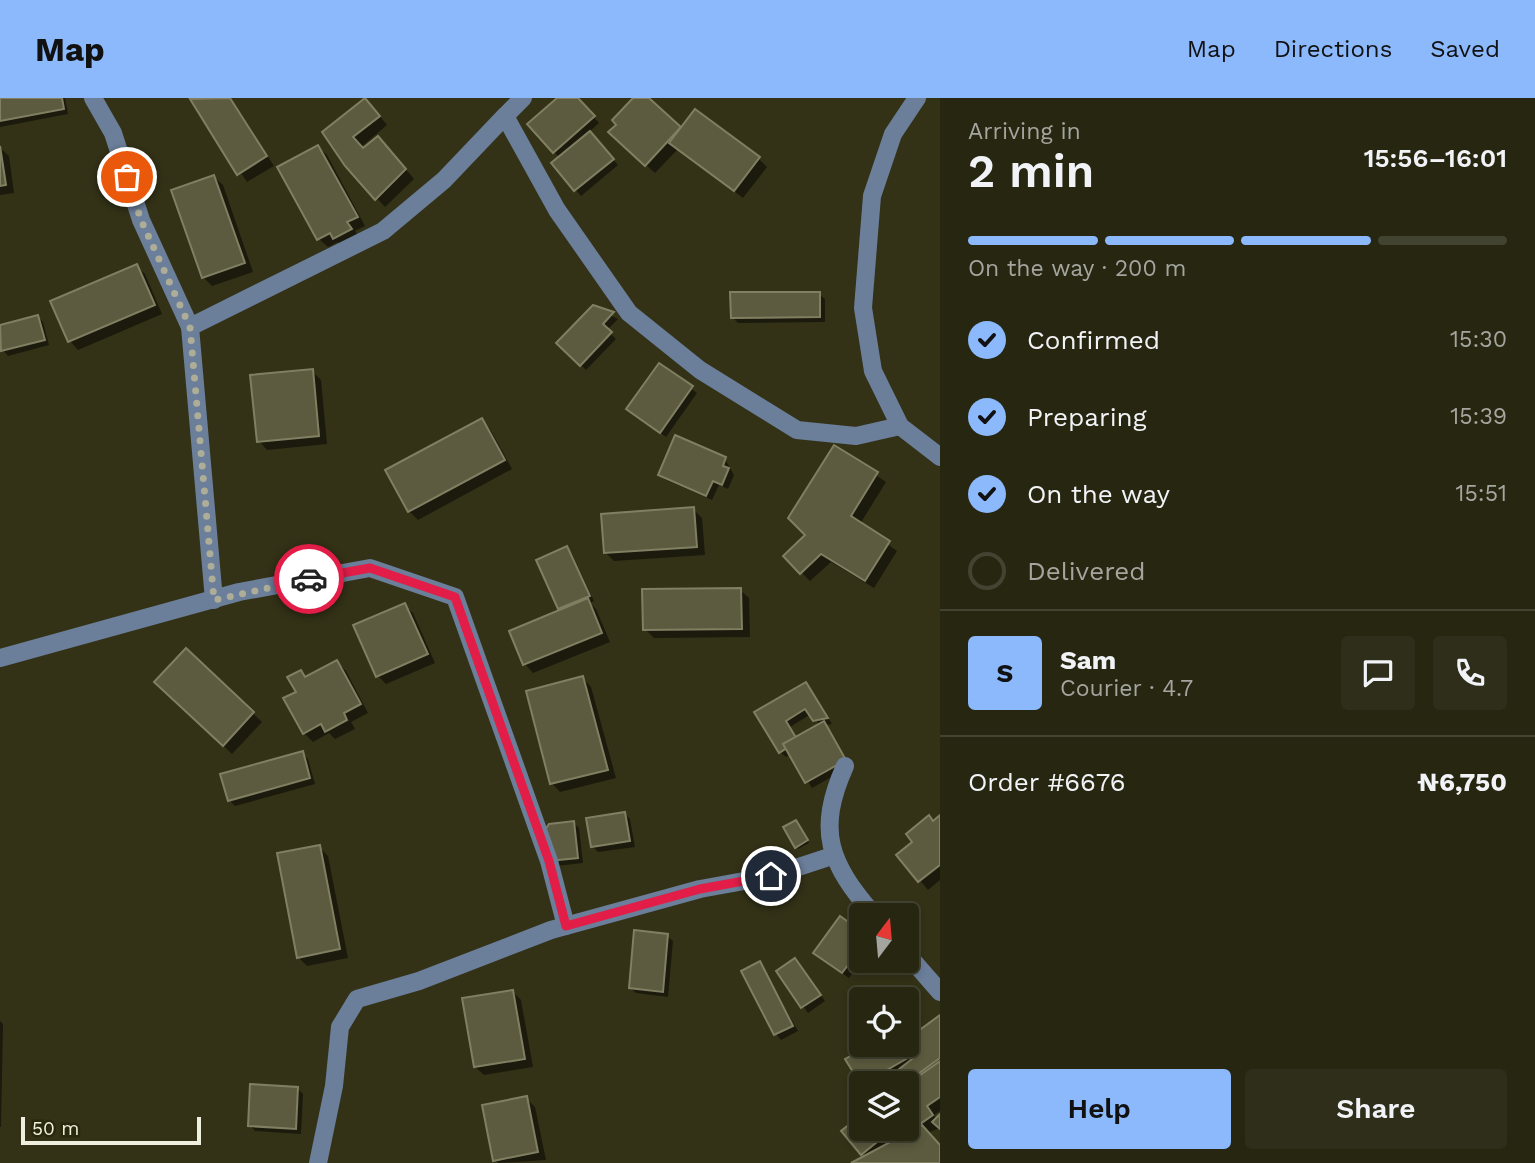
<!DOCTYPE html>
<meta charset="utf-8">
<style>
:root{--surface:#262611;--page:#2e2e1a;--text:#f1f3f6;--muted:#a4a59f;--line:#424331;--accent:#8bb9fc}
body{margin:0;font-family:"Work Sans",sans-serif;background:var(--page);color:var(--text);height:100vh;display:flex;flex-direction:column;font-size:26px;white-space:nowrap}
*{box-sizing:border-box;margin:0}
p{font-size:23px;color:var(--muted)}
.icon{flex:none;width:38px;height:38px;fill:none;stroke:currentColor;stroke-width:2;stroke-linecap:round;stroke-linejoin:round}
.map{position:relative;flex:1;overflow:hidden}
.details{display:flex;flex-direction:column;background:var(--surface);width:595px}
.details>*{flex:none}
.needle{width:46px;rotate:16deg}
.tools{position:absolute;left:849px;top:805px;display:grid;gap:14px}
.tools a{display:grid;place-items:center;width:70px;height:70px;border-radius:7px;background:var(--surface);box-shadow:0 4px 10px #0003,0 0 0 2px var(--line);font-size:35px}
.scale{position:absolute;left:21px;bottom:18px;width:180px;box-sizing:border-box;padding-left:7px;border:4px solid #efefde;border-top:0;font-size:19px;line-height:24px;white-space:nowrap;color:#efefde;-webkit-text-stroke:5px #29280d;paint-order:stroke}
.pin{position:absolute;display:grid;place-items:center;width:60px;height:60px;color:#fff;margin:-30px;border:4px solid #fff;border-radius:50%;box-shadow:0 2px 7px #0007}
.courier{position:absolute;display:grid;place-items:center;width:70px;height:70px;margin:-35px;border:5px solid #e11d48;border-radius:50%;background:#fff;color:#222;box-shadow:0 2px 9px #0007}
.summary em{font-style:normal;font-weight:600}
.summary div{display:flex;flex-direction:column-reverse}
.summary{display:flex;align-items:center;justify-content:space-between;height:119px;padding:0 28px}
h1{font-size:46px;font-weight:600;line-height:52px}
.bar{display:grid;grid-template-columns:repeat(4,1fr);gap:10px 7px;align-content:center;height:84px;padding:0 28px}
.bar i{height:9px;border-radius:5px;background:var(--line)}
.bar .active{background:var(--accent)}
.bar p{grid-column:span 4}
.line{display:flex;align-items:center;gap:18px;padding:0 28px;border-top:2px solid var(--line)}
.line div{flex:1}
.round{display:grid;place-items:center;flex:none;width:74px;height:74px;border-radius:7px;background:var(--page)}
ol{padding:0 28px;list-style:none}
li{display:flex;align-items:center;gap:21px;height:77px}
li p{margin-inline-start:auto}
li .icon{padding:7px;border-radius:50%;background:var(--accent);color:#111;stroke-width:4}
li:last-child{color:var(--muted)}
li i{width:38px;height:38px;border:4px solid var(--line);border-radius:50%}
.primary-button{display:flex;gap:14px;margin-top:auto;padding:14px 28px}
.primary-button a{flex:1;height:80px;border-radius:7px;background:var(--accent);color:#111;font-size:28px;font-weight:600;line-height:80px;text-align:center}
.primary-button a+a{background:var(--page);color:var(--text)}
header{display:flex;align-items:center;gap:42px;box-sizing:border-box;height:98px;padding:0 35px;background:var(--accent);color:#111}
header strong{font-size:33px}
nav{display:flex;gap:38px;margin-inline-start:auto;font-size:24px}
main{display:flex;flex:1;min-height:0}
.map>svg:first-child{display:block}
.shadow{fill:#0007;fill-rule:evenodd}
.building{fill:#5c5b3f;stroke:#807f62;stroke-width:2}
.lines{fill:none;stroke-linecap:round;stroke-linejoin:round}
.minor{stroke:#6b7e9a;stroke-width:18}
.done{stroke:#adad98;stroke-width:7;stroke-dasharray:0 12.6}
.route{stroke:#e11d48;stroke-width:9}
</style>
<header>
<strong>Map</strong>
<nav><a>Map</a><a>Directions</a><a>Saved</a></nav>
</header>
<main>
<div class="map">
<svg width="940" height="1065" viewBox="0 0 940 1065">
<rect width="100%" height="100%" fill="#333217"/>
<!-- shadow -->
<g class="shadow">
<path d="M0,0H65L68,16L0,29Z"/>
<path d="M231,0L274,68L247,84L192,1Z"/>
<path d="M559,0H577L599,25L589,34L618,67L581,98L553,66L560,60L554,54Z"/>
<path d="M635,0H646L681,32L758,60L767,69L743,100L678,51L655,75L619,43L618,27Z"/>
<path d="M373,10L387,27L361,49L363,52L387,49L414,81L385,109L346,66L324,34Z"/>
<path d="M318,49L327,57L365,128L355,133L359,140L343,149L338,144L328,149L319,141Z"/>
<path d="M0,50L9,58L14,95L0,97Z"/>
<path d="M214,79L223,87L253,174L212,188L203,179Z"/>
<path d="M136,168L145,176L162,216L78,252L70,243L52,204Z"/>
<path d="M819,196L825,201V224L738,225L732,219Z"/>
<path d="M594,209L618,221L607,232L616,241L586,272L559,245Z"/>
<path d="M38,219L43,224L49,247L8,258L3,252L0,228Z"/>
<path d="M659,267L697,295L666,339L634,316Z"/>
<path d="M312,273L321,282L327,346L267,352L259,343Z"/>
<path d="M482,322L490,331L512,371L418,422L409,413Z"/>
<path d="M835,349L886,384L860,426L897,453L874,490L831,464L810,483L785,458L807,437Z"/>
<path d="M725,361L734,377L728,391L719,387L712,402L666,382L660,377Z"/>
<path d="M693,411L702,420L705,457L614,463L605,454Z"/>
<path d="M567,450L572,456L594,503L590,505L596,511L610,544L533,575L525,566L563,513L559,510Z"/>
<path d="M740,492L749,500L750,539L654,540L645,531Z"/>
<path d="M404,507L413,515L435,565L386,586L378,578Z"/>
<path d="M186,552L262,624L232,656L165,592Z"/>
<path d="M337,564L346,573L368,615L351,624L355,631L335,641L329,635L313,644L304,635L286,601L298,595L300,574L307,580Z"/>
<path d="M583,580L591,589L616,680L560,694L552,685Z"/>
<path d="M806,586L832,626L826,627L851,668L812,690L791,656L786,659L780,654L757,615ZM811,616L820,627L797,640L790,629Z"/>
<path d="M302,655L308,661L315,686L235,708L229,702Z"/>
<path d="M625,716L630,721L635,749L598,754L592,748Z"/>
<path d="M940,720V782L928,792L899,757Z"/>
<path d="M573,725L579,730L583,765L556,768L550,762Z"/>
<path d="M798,726L809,745L798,751L796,749Z"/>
<path d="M319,749L328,758L348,860L307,868L298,859Z"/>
<path d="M861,835V863L849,880L821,860Z"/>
<path d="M667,838L673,843L668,899L636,895L630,890Z"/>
<path d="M795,862L825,903L808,915L778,873Z"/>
<path d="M760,866L798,933L781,942L776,936Z"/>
<path d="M513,894L521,902L533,969L484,977L475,969Z"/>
<path d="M940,919V1013L934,1017L937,1022L940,1019V1030L927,1035L940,1049V1065H855L866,1059L844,1033L861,1019V1031H897L901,1035L888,1047L921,1030L912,1021L911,986L901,973L879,985H862L848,961L874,947H905L914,961Z"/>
<path d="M0,923L3,926L1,1029H0Z"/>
<path d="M297,990L303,996L301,1036L255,1033L250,1027Z"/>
<path d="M526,1000L535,1009L546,1062L498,1065L495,1062Z"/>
</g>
<!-- building -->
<g class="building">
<path d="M0,0H62L64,11L0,23Z"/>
<path d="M230,0L267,58L237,77L190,1Z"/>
<path d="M365,0L380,18L353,39L363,50L378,38L406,71L375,102L345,68L322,34Z"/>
<path d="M557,0H578L595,18L553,55L527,26Z"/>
<path d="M633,0H649L681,29L645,68L608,34L616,27L612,22Z"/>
<path d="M695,11L760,59L734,93L669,45Z"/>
<path d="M590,33L614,61L574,93L551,65Z"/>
<path d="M318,47L358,119L347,124L352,131L333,141L330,135L317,142L277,69Z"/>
<path d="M0,48L6,87L0,88Z"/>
<path d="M214,77L245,165L202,180L171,92Z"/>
<path d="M137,166L155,207L68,244L50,203Z"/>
<path d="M730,194H820V219L731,220Z"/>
<path d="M593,207L614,214L603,226L612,234L580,268L556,245Z"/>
<path d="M38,217L45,242L1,253L0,227Z"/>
<path d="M659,265L693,288L660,335L626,311Z"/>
<path d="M313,271L319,338L257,344L250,277Z"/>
<path d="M482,320L505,362L408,414L385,372Z"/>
<path d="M675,337L726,359L723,368L729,370L722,387L713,383L706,398L658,377Z"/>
<path d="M834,347L878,374L851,418L890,443L865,483L821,456L800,476L783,458L805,437L788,420Z"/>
<path d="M694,409L697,449L604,455L601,416Z"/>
<path d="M567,448L590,498L558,511L536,462Z"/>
<path d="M741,490L742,531L643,532L642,491Z"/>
<path d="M588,500L602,535L523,567L509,533Z"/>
<path d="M405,505L428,556L376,579L353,527Z"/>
<path d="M186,550L254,614L223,648L154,584Z"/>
<path d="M337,562L361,606L344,615L347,622L325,634L321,626L303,636L283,600L296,594L287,579L301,572L305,579Z"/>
<path d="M583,578L608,672L550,686L526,593Z"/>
<path d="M806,584L828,620L813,623L805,611L786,623L798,643L779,655L754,614Z"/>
<path d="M824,623L846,662L805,685L783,646Z"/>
<path d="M303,653L310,680L228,703L220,676Z"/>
<path d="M625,714L630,743L591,749L586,720Z"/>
<path d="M929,717L933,723L940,717V767L918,784L896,757L912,744L906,736Z"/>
<path d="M796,722L808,742L795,750L783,729Z"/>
<path d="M574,723L578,760L549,763L545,732L549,726Z"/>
<path d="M320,747L340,851L297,860L277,755Z"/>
<path d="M840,818L861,833V850L842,875L813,855Z"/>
<path d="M634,832L668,836L663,894L629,890Z"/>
<path d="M795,860L821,897L801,910L776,873Z"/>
<path d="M760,863L793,928L774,937L741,873Z"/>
<path d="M513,892L525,961L474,969L462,900Z"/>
<path d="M940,917V960L907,984L898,972L917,957L906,942Z"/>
<path d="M870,947H905L911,958L861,987L845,961Z"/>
<path d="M940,963V999L927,1008L933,1017L920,1026L915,1019L911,1022L906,1016V987Z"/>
<path d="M250,986L298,989L296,1031L248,1028Z"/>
<path d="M527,998L538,1054L493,1063L482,1007Z"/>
<path d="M940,1016V1031L932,1024Z"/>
<path d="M861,1017V1031H893L861,1057L841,1033Z"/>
<path d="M922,1027L940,1047V1065H851Z"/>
</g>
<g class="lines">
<!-- minor -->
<g class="minor">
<path d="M93,0L113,35L141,122L190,229"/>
<path d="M523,0L505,18L557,112L629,215L700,272L797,332L856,338L900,328"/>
<path d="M917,0L893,36L872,98L863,210L873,273L900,328L940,359"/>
<path d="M214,502L190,229L383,133L444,82L505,18"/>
<path d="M0,560L239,494L370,470L455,499L549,763L566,828"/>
<path d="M845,668C816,733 829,765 874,817"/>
<path d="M906,855L940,894"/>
<path d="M318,1065L334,988L340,929L357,901L419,883L551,832L700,791L771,778L832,758"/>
</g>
</g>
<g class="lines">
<!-- done -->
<path class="done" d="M127,79L141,122L190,229L214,502L309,481"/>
<!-- route -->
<path class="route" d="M309,481L370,470L455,499L549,763L566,828L700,791L771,778"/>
</g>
</svg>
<div class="tools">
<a><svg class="needle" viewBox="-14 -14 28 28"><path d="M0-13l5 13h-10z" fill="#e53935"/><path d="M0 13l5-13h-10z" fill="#a4a59f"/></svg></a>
<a><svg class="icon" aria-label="locate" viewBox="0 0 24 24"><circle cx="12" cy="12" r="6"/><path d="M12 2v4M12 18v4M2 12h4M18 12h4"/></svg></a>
<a><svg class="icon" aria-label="layers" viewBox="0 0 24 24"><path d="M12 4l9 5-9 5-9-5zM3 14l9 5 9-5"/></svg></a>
</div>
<div class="scale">50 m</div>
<div class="pin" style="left:127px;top:79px;background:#ea580c"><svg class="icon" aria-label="bag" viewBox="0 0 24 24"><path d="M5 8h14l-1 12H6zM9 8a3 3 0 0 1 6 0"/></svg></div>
<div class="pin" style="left:771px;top:778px;background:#1f2937"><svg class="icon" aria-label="home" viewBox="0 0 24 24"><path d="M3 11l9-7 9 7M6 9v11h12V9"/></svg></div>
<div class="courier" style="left:309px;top:481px"><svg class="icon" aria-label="car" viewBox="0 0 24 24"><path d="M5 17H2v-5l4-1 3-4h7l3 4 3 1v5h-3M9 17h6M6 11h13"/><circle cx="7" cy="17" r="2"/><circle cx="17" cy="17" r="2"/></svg></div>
</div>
<section class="details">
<div class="summary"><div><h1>2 min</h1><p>Arriving in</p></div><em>15:56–16:01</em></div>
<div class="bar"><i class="active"></i><i class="active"></i><i class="active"></i><i></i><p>On the way · 200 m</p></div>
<ol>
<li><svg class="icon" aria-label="check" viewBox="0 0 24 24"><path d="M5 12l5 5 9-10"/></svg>Confirmed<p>15:30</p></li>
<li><svg class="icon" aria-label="check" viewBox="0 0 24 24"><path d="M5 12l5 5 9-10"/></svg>Preparing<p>15:39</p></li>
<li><svg class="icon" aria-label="check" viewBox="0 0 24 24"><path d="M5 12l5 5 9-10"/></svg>On the way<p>15:51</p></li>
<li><i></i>Delivered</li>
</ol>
<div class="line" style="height:126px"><b class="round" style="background:var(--accent);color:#111">S</b><div><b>Sam</b><p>Courier · 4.7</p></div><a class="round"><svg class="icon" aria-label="chat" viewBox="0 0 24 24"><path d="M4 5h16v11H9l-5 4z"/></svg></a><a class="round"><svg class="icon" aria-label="phone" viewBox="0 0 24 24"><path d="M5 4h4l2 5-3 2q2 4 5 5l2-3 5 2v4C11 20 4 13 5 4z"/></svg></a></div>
<div class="line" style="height:91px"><div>Order #6676</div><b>₦6,750</b></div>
<div class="primary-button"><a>Help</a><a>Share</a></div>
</section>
</main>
